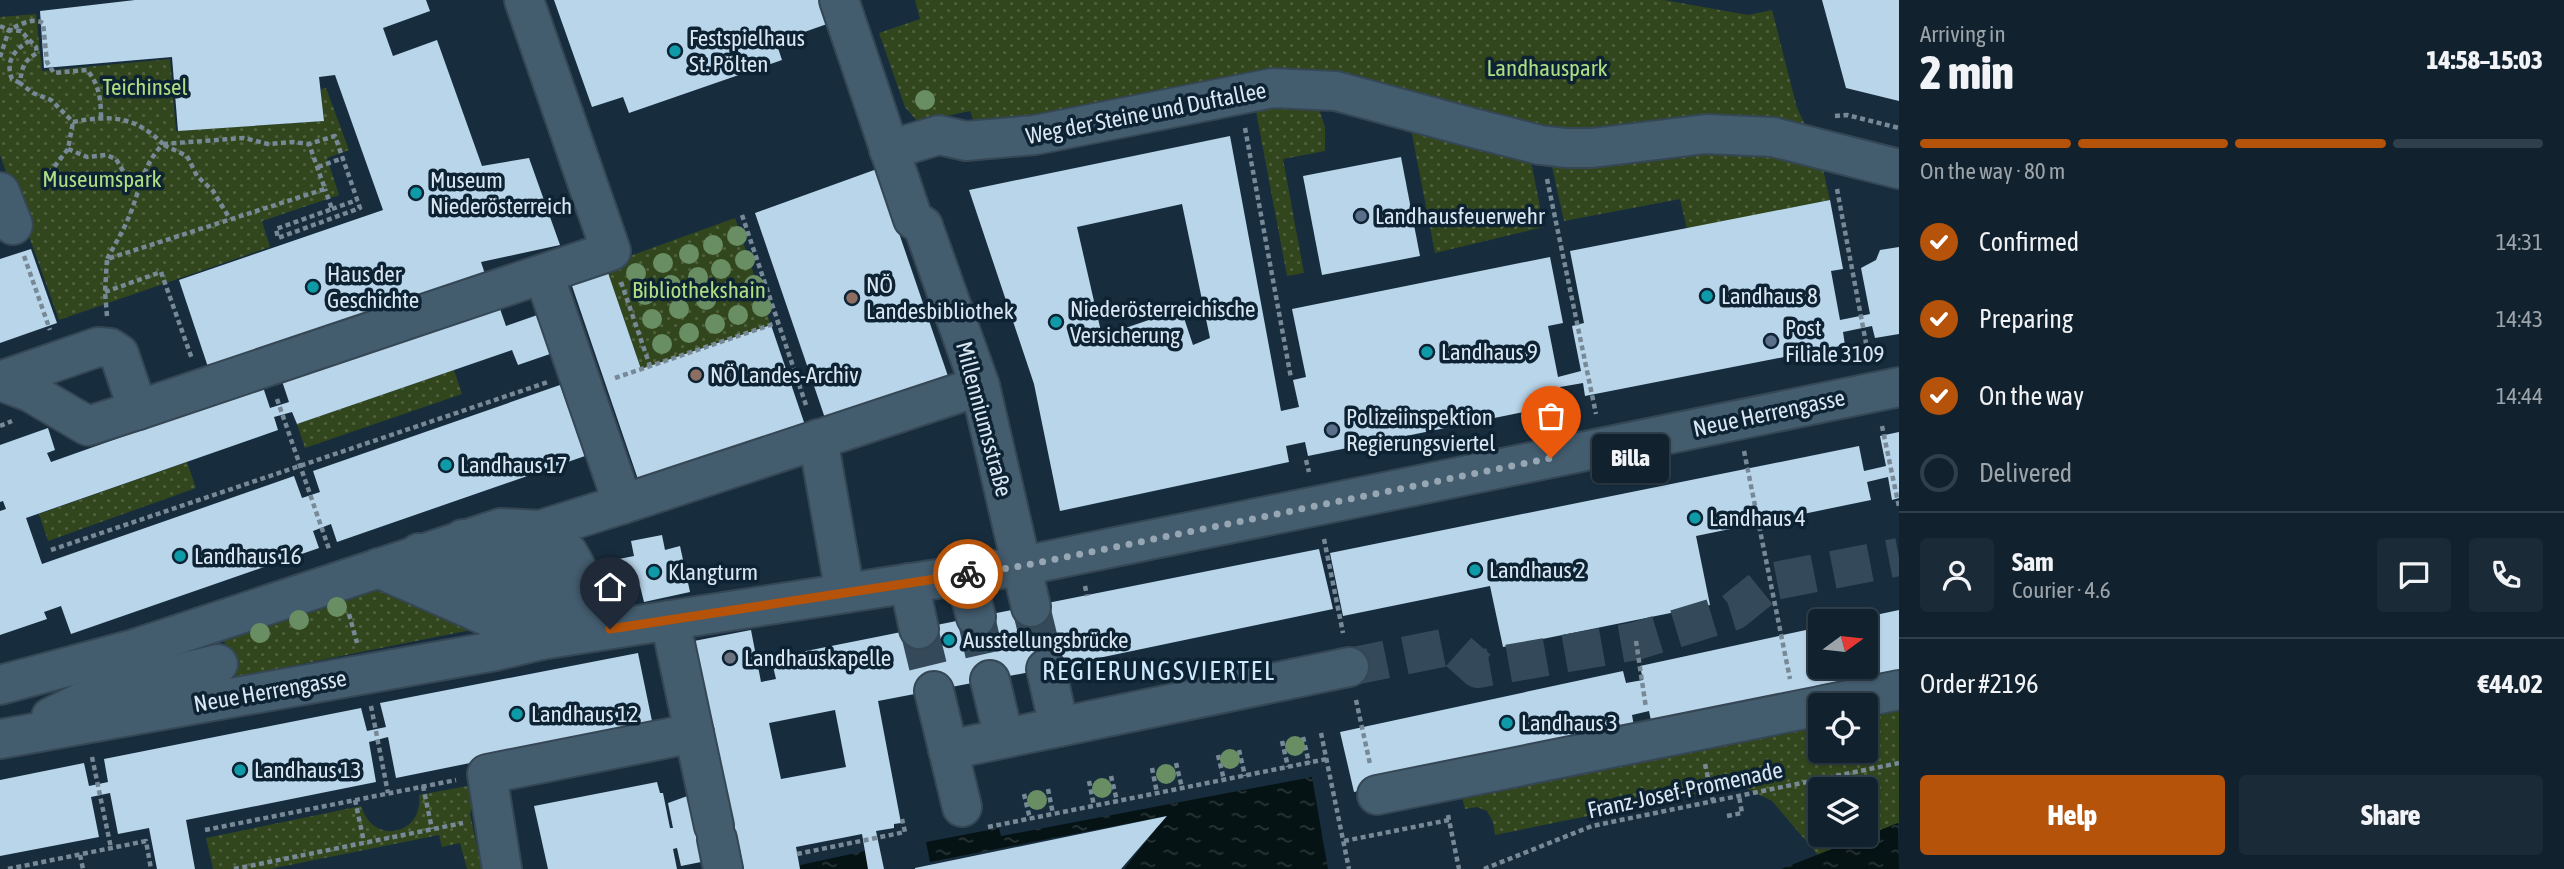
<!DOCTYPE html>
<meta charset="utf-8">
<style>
:root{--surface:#11222e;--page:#1a2a36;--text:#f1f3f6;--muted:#9ca4aa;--line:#303f4a;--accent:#b45309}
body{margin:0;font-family:"Asap Condensed",sans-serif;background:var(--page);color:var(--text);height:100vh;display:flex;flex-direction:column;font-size:26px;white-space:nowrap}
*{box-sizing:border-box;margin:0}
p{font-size:23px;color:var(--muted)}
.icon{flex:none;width:38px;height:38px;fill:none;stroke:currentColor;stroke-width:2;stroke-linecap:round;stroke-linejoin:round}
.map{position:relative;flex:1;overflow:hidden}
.sheet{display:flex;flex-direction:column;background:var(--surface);width:665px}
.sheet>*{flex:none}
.needle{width:46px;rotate:75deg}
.controls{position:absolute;left:1808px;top:609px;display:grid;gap:14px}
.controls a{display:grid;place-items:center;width:70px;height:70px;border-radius:7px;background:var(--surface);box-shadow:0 2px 5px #0004,0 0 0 2px var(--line);font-size:35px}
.pin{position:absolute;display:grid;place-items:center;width:60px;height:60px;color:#fff;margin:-72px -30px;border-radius:50% 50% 50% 0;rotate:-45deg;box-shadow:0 0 7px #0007}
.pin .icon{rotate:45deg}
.courier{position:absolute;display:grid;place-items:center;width:70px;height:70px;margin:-35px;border:5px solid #b45309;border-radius:50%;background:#fff;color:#222;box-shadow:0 2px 9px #0007}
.bubble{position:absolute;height:49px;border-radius:7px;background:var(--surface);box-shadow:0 2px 5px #0004,0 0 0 2px var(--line);font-size:23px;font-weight:800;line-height:49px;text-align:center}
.headline em{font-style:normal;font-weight:800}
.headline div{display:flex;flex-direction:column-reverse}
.headline{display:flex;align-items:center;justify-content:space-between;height:119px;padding:0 21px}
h1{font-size:46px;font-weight:800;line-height:52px}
.bar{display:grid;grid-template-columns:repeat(4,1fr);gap:10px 7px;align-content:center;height:84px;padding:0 21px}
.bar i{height:9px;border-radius:5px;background:var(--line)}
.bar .on{background:var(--accent)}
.bar p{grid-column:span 4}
.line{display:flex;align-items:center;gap:18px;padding:0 21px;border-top:2px solid var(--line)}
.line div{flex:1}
.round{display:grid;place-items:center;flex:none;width:74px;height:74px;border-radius:7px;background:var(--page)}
ol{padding:0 21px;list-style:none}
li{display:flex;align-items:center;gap:21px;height:77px}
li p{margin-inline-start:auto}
li .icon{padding:7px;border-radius:50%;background:var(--accent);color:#fff;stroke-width:4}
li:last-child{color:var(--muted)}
li i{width:38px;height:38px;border:4px solid var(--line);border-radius:50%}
.action{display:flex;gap:14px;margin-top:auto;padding:14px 21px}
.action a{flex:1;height:80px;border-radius:7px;background:var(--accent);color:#fff;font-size:28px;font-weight:800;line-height:80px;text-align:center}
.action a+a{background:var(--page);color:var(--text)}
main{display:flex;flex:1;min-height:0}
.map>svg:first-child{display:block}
.green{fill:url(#green-dots);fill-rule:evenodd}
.water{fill:url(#water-ripples)}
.building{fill:#b9d5ea;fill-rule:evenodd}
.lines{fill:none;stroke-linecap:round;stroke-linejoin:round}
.minor-tunnel{stroke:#344959;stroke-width:38;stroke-dasharray:38 19;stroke-linecap:butt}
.minor-casing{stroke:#354755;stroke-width:42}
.path{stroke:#778997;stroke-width:4.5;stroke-dasharray:5 3.5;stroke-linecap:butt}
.minor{stroke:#435c6e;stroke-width:38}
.tree{fill:#6a8e64}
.done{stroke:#96a6b3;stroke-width:7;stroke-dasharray:0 12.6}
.route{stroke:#b45309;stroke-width:9}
.culture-dot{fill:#0f9aa8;stroke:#0d2333;stroke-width:2.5}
.service-dot{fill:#5c6f8a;stroke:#0d2333;stroke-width:2.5}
.education-dot{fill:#8d6e63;stroke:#0d2333;stroke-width:2.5}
.worship-dot{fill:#6b7280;stroke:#0d2333;stroke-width:2.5}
.labels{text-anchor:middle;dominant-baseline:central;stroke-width:7;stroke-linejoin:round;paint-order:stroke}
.poi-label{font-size:23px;fill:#dae7f2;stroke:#0d2333;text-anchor:start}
.park-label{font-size:23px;fill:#aedd83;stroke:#0d2333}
.street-label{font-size:23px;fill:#dae7f2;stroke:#0d2333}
.quarter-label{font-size:26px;letter-spacing:2px;fill:#cce8fd;stroke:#0d2333}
</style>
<main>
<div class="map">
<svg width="1899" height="869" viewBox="0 0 1899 869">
<defs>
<pattern id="green-dots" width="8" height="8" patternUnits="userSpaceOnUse" patternTransform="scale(1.75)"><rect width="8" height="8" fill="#32461d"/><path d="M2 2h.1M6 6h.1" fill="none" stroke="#4f613e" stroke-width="1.8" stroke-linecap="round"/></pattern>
<pattern id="water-ripples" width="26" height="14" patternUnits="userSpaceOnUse" patternTransform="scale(1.75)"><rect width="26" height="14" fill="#061314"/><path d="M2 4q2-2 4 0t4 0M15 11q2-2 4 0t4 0" fill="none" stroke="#2a3537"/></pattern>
</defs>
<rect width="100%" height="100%" fill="#172d3e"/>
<!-- green -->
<g class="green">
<path d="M915,0H1664L1748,15L1772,10L1797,108L1812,139L1540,138L1389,93L978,133L970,111L918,122L905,107L879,33L920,19Z"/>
<path d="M36,14L42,71L170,59L176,131L323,121L321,89L326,88L349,150L327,158L339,195L262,221L270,247L59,320L0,155V17Z"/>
<path d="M1255,106L1319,109L1325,127V151L1283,159L1304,273L1287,276Z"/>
<path d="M1409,119L1529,151L1544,227L1435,253Z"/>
<path d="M1693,142L1821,160L1830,200L1687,229L1680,199L1564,221L1549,153Z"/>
<path d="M735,218L771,325L641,369L605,265Z"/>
<path d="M454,370L462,394L305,448L297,424Z"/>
<path d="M187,462L196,488L48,541L39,514Z"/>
<path d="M367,584L476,629L236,677L222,635Z"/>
<path d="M1899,702V823L1818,855L1772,801L1740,785L1495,835L1493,822L1487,811L1477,807L1465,809L1460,789L1820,718V751H1866V709ZM1820,789H1866V835H1820Z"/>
<path d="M478,784L470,814L482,869H467L460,843L442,847L439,835L270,869H213L206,838L361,806C374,847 424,834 419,795Z"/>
</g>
<!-- water -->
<g class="water">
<path d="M1312,777L1328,869H1124L1166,816L930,862L926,842L999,828L1001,836Z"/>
<path d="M1898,823L1899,869H1781Z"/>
<path d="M865,851L868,869H782Z"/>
</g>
<!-- building -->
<g class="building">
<path d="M135,0H426L430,11L383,28L393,56L437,40L482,166L529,158L560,245L481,262L485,274L210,373L179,280L383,210L335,75L319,77L324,121L178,131L172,57L44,68L40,11Z"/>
<path d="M554,0H819L827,24L776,42L782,60L629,113L623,97L592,107Z"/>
<path d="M1822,0H1899V101L1846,88Z"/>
<path d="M1230,136L1281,411L1299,407L1293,380L1306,377L1292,309L1550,257L1563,323L1548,326L1558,377L1581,371L1572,326L1584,323L1570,251L1830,200L1843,269L1831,271L1840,320L1870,314L1861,268L1876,260L1880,250L1899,247V334L1875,338L1872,326L1843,332L1845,345L1585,396L1583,383L1560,387L1563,404L1308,456L1305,442L1286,446L1289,462L1060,511L1034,384L969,190ZM1182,204L1210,338L1193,345L1181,309L1102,336L1077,227Z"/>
<path d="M1401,157L1420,256L1322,275L1303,176Z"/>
<path d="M877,169L950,382L827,424L755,213Z"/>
<path d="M31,249L57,323L0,343V259Z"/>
<path d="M606,267L641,369L771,325L808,434L642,491L570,280Z"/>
<path d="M499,306L506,326L546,312L554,334L544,337L550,354L518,365L512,350L297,424L292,412L274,417L278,430L26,518L42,564L294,476L302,498L320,492L313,471L560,385L585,456L337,542L331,524L313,531L319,548L71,634L61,606L44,612L47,619L0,635V511L6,509L3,501L0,502V445L48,428L55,450L47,453L51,462L263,387L270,408L289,402L282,381Z"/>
<path d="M1899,432V498L1892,500L1888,477L1867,482L1871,500L1696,536L1710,605L1503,647L1490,586L1343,616L1330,553L1859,446L1864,471L1886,466L1880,436Z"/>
<path d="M662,535L665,550L680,546L690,592L644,602L640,586L626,589L619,559L634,556L631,541Z"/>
<path d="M1319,549L1333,609L1046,669L878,701L901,823L894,824V828L876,831L884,869H868L862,834L796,847L800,869H744L737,835L702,842L706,861L681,866L677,848L673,849L677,869H548L534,806L657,782L660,793H663L670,828H673L668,803L693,794L694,641L751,630L761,682L776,679L771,658ZM835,710L846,767L781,779L769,723Z"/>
<path d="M1899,610V677L1653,730L1649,711L1632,715L1635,732L1354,792L1340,732L1623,671L1626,683L1643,680L1640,666L1820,627V667H1866V621L1852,620Z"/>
<path d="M638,653L653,726L396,778L388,737L369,742L376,782L186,820L195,869H157L149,828L118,834L110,793L91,797L99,837L0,856V780L84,763L89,786L108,782L104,759L361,708L367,731L386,727L380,703Z"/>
<path d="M1167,816L1121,869H915V868Z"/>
</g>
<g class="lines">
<!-- minor-tunnel -->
<g class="minor-tunnel">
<path d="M1031,607L1046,669"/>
<path d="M976,617L990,680"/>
<path d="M919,629L934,691"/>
<path d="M1349,667L1452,646L1478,669L1636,641L1734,611L1770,582L1899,557"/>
</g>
<defs>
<g id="minor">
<path d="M839,0L913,219L923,226L980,386L1031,607"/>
<path d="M889,150L939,135L966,141L1035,135L1273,88L1336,91L1473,128L1540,145L1566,148H1592L1706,134L1773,137L1899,169"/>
<path d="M0,192L13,225"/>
<path d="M98,347L110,348L119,354L138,410L88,426L30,392L0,381Z"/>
<path d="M138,410L611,251L524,0"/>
<path d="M818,439L845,593"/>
<path d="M623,504L980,386"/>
<path d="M540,530L623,504L544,275"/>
<path d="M463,539L529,565L556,583L585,622"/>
<path d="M419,553L507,590L593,632"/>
<path d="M378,568L541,640"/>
<path d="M965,575L976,617"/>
<path d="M909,583L919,629"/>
<path d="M1046,669L1059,727"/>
<path d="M990,680L1004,738"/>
<path d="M0,685L134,649L501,528L540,530L568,553L610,629"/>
<path d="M934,691L962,807"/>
<path d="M1824,705L1899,690"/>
<path d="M51,717L100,693L218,664"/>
<path d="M694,733L714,826"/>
<path d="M0,739L495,651L541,640L1022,566L1899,387"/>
<path d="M948,750L1349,667"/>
<path d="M1377,795L1820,706"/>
<path d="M717,839L723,869"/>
<path d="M502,869L487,774L694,733L670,620"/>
</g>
</defs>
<!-- minor casing -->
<use href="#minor" class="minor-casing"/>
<!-- path -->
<g class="path">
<path d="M0,26L9,30L21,31L36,47L37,53C23,61 22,68 20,83L33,93L51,100L73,122C111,115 135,116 163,144C141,167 140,192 128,219C122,233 114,246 107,259"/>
<path d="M0,57L9,30C19,25 32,17 43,23L47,62L54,73L87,70C99,84 101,100 101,117"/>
<path d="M20,83L12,79C5,62 14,50 29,41"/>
<path d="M1835,116L1847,115L1899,128"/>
<path d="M1245,128L1291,378"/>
<path d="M163,144L244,138L268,144L293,142L309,144"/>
<path d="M164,145L187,156L197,176L213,191L230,219"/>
<path d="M68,149L87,157L106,155L116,159L126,176L138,186"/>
<path d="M318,167L343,158"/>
<path d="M1547,179L1596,414"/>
<path d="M44,180L68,149L73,122"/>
<path d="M1837,189L1869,359"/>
<path d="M332,209L357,200"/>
<path d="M742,215L807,408"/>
<path d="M24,256L50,330"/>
<path d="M621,282L650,366"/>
<path d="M105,292L161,272L192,359"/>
<path d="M107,316L105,292L107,259L325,189L309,144L335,136L360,208L278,238L276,229L332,209L325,189"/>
<path d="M615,378L779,322"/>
<path d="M277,399L329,549"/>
<path d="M0,426L12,421"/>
<path d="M1882,426L1899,507"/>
<path d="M1744,451L1790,679"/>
<path d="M1306,460L1309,472"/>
<path d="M1324,539L1343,633"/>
<path d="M51,550L548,382"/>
<path d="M1085,586L1087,596"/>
<path d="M349,614L357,643"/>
<path d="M1636,641L1646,708"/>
<path d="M1356,700L1370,764"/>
<path d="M371,706L388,793"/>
<path d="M1321,733L1349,869"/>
<path d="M1303,737L1309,763"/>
<path d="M1282,741L1288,767"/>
<path d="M1239,750L1245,776"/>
<path d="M1218,755L1224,780"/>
<path d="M92,757L111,848"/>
<path d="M1176,763L1182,788"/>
<path d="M1705,764L1713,801"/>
<path d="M1152,768L1157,793"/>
<path d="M1111,776L1117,801"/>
<path d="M1089,781L1094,806"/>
<path d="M423,786L432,829"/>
<path d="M1048,789L1053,814"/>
<path d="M1024,794L1030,819"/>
<path d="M355,800L364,842"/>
<path d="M1448,815L1459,869"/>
<path d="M1727,816L1742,813L1739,796"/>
<path d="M988,827L1327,759"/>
<path d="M205,830L456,780"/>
<path d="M1344,841L1449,820"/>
<path d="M797,854L905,832L902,819"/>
<path d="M80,855L83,869"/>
<path d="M8,869L146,841L151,869"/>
<path d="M234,869L463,823"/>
<path d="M1484,869L1592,826L1899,763"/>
</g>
<!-- minor -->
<use href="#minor" class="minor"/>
</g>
<!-- trees -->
<g class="tree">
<circle cx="925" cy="100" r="10"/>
<circle cx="737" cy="236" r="10"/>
<circle cx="713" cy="245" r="10"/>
<circle cx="689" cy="254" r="10"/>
<circle cx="745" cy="260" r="10"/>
<circle cx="663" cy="263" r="10"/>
<circle cx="721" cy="269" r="10"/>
<circle cx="636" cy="273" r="10"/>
<circle cx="698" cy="277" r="10"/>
<circle cx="671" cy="285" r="10"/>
<circle cx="754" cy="285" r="10"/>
<circle cx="729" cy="291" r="10"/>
<circle cx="645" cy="295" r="10"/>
<circle cx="706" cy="300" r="10"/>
<circle cx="762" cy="307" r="10"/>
<circle cx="679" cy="309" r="10"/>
<circle cx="738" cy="315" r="10"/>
<circle cx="652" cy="319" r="10"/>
<circle cx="715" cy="324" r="10"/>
<circle cx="689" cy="333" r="10"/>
<circle cx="662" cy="344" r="10"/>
<circle cx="337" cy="607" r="10"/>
<circle cx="299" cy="620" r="10"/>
<circle cx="260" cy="633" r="10"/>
<circle cx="1295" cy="746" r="10"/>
<circle cx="1230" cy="759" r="10"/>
<circle cx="1166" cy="774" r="10"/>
<circle cx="1102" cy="788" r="10"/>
<circle cx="1037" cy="800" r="10"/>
</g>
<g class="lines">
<!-- done -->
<path class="done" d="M968,574L1022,566L1551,458"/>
<!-- route -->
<path class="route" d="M610,629L968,574"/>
</g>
<!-- markers -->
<g class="culture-dot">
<circle cx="675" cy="51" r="7"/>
<circle cx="416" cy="193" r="7"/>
<circle cx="313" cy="287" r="7"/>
<circle cx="1707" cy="296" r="7"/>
<circle cx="1056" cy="322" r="7"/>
<circle cx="1427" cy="352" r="7"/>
<circle cx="446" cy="465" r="7"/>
<circle cx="1695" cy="518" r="7"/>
<circle cx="180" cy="556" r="7"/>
<circle cx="1475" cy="570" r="7"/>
<circle cx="654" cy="572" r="7"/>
<circle cx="949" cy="640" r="7"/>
<circle cx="517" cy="714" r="7"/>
<circle cx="1507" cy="723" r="7"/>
<circle cx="240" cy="770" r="7"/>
</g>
<g class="service-dot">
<circle cx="1361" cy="216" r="7"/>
<circle cx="1771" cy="341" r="7"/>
<circle cx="1332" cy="430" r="7"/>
</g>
<g class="education-dot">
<circle cx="852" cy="298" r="7"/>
<circle cx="696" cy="375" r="7"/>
</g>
<circle class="worship-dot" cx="730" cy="658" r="7"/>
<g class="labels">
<!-- poi labels -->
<g class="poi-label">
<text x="689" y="38">Festspielhaus<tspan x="689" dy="26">St. Pölten</tspan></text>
<text x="430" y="180">Museum<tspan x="430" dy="26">Niederösterreich</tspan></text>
<text x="1375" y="216">Landhausfeuerwehr</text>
<text x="327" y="274">Haus der<tspan x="327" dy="26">Geschichte</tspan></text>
<text x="866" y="285">NÖ<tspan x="866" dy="26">Landesbibliothek</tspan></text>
<text x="1721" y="296">Landhaus 8</text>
<text x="1070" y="309">Niederösterreichische<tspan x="1070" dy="26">Versicherung</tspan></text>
<text x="1785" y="328">Post<tspan x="1785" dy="26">Filiale 3109</tspan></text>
<text x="1441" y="352">Landhaus 9</text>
<text x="710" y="375">NÖ Landes-Archiv</text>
<text x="1346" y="417">Polizeiinspektion<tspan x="1346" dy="26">Regierungsviertel</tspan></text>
<text x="460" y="465">Landhaus 17</text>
<text x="1709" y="518">Landhaus 4</text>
<text x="194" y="556">Landhaus 16</text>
<text x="1489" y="570">Landhaus 2</text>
<text x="668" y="572">Klangturm</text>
<text x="963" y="640">Ausstellungsbrücke</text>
<text x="744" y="658">Landhauskapelle</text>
<text x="531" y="714">Landhaus 12</text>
<text x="1521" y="723">Landhaus 3</text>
<text x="254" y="770">Landhaus 13</text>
</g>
<!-- park labels -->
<g class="park-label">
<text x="1547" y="68">Landhauspark</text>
<text x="145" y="87">Teichinsel</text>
<text x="102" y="179">Museumspark</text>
<text x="699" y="290">Bibliothekshain</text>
</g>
<!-- street labels -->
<g class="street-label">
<text transform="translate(1146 113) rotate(-11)">Weg der Steine und Duftallee</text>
<text transform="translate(1769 413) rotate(-12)">Neue Herrengasse</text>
<text transform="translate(984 419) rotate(75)">Millenniumsstraße</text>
<text transform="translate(270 691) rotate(-10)">Neue Herrengasse</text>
<text transform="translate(1685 790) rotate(-12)">Franz-Josef-Promenade</text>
</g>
<!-- quarter labels -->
<g class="quarter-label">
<text x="1159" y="671">REGIERUNGSVIERTEL</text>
</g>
</g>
</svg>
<div class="controls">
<a><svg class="needle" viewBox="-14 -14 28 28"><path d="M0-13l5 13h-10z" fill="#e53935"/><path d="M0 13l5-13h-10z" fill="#9ca4aa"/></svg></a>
<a><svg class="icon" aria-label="locate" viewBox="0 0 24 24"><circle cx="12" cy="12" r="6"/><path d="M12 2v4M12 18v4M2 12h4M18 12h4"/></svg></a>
<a><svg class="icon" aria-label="layers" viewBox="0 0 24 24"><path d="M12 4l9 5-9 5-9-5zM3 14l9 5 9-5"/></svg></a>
</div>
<div class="pin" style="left:1551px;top:458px;background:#ea580c"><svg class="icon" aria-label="bag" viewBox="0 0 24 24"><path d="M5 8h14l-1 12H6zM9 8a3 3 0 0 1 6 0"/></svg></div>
<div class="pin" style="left:610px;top:629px;background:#1f2937"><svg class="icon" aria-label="home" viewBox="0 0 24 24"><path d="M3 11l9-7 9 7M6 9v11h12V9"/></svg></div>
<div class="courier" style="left:968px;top:574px"><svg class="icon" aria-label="bike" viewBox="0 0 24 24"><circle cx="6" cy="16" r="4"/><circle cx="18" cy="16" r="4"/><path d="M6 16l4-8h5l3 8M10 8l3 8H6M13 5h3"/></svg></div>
<div class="bubble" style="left:1592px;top:434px;width:77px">Billa</div>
</div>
<section class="sheet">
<div class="headline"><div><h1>2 min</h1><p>Arriving in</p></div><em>14:58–15:03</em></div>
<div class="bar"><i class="on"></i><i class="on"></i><i class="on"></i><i></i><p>On the way · 80 m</p></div>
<ol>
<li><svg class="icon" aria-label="check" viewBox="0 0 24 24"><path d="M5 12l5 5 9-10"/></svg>Confirmed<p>14:31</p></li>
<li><svg class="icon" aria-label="check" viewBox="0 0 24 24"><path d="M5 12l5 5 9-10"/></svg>Preparing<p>14:43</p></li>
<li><svg class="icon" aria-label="check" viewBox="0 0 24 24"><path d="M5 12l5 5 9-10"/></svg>On the way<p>14:44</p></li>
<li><i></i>Delivered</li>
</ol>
<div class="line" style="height:126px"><a class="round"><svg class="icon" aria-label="person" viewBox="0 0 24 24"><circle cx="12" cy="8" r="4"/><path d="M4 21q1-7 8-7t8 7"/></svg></a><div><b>Sam</b><p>Courier · 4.6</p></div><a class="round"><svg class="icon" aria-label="chat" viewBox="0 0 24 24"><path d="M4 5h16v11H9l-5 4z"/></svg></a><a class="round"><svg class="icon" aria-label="phone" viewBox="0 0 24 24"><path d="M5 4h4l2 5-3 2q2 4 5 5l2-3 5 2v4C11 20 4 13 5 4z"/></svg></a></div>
<div class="line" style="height:91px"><div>Order #2196</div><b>€44.02</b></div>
<div class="action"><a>Help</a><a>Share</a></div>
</section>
</main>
